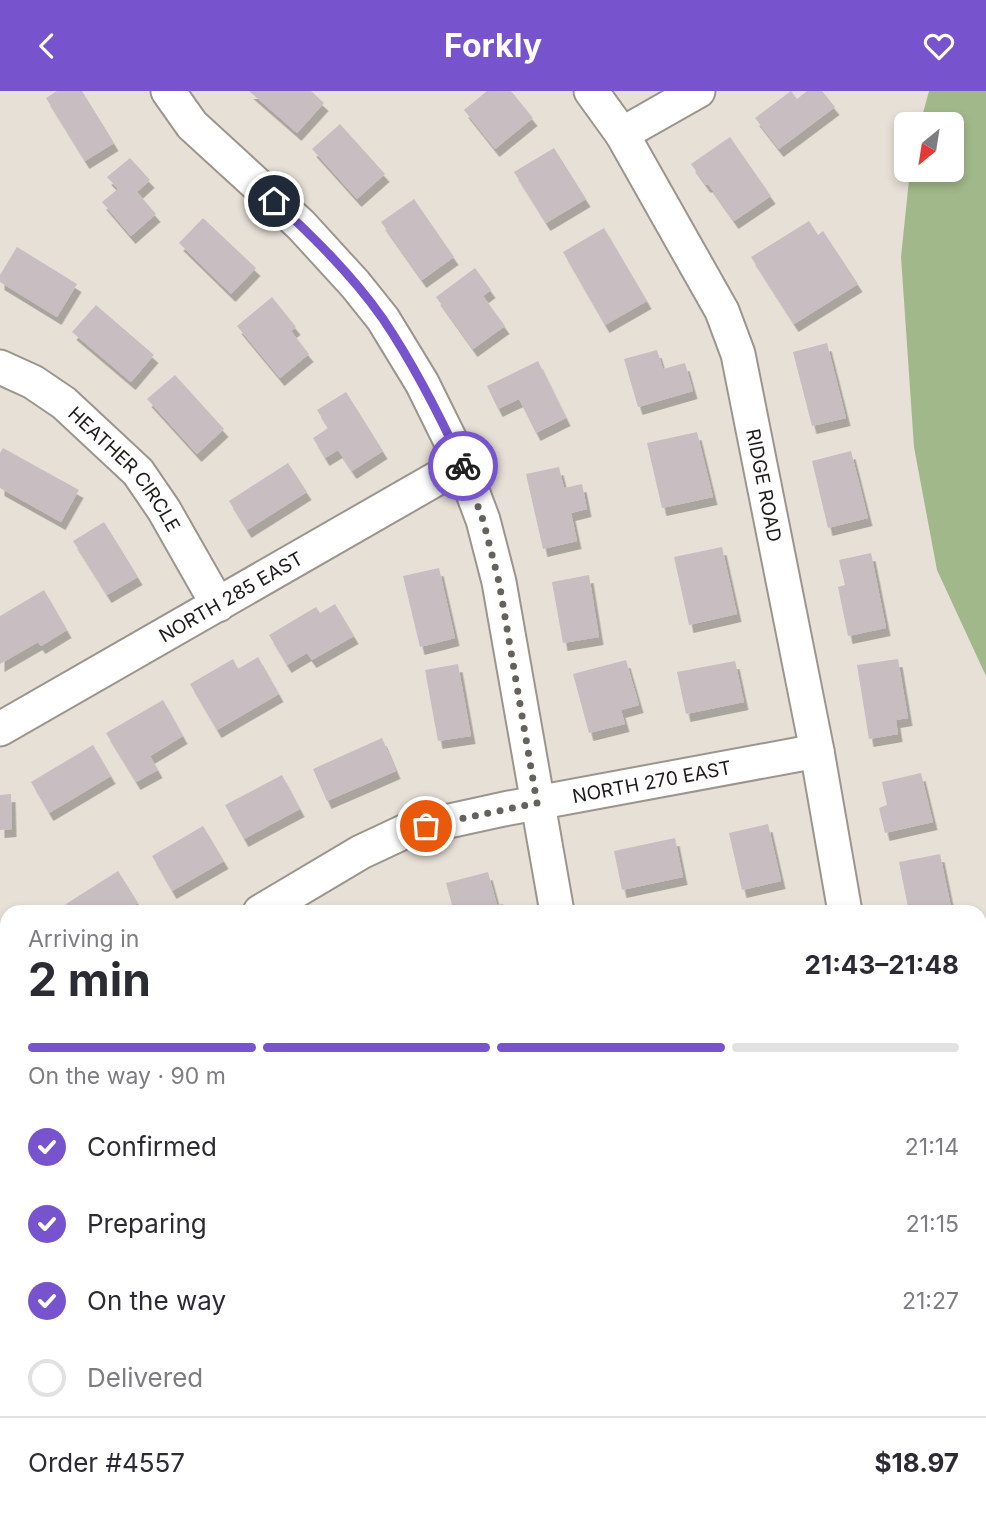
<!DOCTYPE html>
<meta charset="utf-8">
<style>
:root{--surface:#fff;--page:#f2f2f3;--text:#2b2b33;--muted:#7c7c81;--line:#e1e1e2;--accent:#7754cd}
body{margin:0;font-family:Inter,sans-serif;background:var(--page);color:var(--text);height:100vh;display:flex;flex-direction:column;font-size:26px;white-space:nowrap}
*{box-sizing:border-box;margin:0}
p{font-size:23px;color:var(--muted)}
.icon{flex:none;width:38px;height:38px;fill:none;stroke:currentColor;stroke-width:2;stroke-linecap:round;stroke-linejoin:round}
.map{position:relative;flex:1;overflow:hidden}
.sheet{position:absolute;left:0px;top:814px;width:987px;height:618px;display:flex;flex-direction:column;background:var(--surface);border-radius:21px 21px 0 0;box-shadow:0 4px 10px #0003}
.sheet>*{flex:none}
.needle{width:46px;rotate:210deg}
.controls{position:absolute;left:894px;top:21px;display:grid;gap:14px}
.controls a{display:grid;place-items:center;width:70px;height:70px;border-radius:10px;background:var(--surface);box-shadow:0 4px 10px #0003;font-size:35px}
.pin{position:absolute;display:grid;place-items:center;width:60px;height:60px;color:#fff;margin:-30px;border:4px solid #fff;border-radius:50%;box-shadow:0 2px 7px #0007}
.courier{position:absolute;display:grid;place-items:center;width:70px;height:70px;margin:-35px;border:5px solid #7754cd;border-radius:50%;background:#fff;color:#222;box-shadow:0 2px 9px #0007}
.headline em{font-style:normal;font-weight:700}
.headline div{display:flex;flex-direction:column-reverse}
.headline{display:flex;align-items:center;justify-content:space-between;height:119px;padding:0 28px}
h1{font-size:46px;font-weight:700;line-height:52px}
.bar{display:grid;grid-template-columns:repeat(4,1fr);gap:10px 7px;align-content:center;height:84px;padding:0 28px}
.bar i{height:9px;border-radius:5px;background:var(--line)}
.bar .on{background:var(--accent)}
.bar p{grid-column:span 4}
.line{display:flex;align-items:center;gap:18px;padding:0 28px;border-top:2px solid var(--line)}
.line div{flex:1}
ol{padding:0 28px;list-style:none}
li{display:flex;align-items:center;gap:21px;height:77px}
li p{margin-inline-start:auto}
li .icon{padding:7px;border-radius:50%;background:var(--accent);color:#fff;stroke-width:4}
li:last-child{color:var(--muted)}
li i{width:38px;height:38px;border:4px solid var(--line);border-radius:50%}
header{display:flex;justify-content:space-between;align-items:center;height:91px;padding:0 28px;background:var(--accent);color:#fff;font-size:32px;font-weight:700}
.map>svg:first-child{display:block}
.green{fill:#a1b88a}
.building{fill:#c8bdc1;filter:url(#shadow)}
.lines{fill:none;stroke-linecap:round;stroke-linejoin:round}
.minor-casing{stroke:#9c958d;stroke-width:37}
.minor{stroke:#fff;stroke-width:33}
.done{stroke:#65615c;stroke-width:7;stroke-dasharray:0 12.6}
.route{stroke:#7754cd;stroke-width:9}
.labels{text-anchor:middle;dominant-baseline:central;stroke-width:5;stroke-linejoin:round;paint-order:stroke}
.street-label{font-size:19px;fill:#1f1d1a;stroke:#f4ede4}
</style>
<header><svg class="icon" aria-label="back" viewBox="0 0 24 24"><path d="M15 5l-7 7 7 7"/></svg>Forkly<svg class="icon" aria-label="heart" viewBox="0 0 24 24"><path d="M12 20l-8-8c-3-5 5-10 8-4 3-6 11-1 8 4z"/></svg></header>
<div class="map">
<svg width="986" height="1431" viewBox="0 0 986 1431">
<defs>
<filter id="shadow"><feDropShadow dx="4.5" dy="8" stdDeviation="0" flood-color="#0004"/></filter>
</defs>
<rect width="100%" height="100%" fill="#e7e0d7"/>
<!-- green -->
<path class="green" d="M929,0H986V585L937,479L914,356L901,166L910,79H952V33H920Z"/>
<!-- building -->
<g class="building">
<path d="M57,0H82L114,52L85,70L46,7Z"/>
<path d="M249,0H311L324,12L297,42Z"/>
<path d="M487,0H511L533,27L495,58L464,19Z"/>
<path d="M791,0L797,8L807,0H822L835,16L779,58L755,27Z"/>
<path d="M340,33L385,83L357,108L312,58Z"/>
<path d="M730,46L771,105L734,130L708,93L706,94L691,73Z"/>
<path d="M554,57L586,108L546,132L514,81Z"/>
<path d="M130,67L150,89L137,101L156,123L131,145L102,111L118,98L107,86Z"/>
<path d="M414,108L454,166L422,189L381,131Z"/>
<path d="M203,127L256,177L231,203L179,152Z"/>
<path d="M809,130L818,144L823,140L858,193L794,233L751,166Z"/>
<path d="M604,137L647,210L605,234L563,161Z"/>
<path d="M17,156L77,193L57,226L0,191V184Z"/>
<path d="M475,177L491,199L483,205L505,235L473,258L436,206Z"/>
<path d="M272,206L296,236L291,240L309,263L280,287L237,235Z"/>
<path d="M96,214L154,264L131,291L72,241Z"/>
<path d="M827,252L846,327L812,335L793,261Z"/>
<path d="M657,259L663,278L685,272L693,300L638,316L624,268Z"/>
<path d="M538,270L566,327L536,342L519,308L498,318L487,295Z"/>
<path d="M175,284L224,338L197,363L147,308Z"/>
<path d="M346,301L383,360L352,380L338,359L325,367L313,347L328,337L317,319Z"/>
<path d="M697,341L713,406L662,417L647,352Z"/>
<path d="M3,357L79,399L61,431L0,397V362Z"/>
<path d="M851,360L868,427L828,437L812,370Z"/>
<path d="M288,372L307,401L247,439L229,410Z"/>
<path d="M559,376L564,397L582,393L587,418L571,422L577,450L543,458L526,383Z"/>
<path d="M104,431L138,486L107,504L73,450Z"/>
<path d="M722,456L737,523L689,534L674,466Z"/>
<path d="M871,462L886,537L848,545L838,496L845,494L839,469Z"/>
<path d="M439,477L455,547L420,556L403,485Z"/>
<path d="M589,484L599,546L563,552L552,491Z"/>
<path d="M44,499L67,539L41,555L38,551L0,573V525Z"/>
<path d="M335,513L354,545L312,569L307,562L287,574L269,544L316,516L320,522Z"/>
<path d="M258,566L279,603L217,639L190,593L233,568L238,578Z"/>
<path d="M898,568L908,627L896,629L898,643L869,648L857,574Z"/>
<path d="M626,569L639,614L621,619L625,633L589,642L573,583Z"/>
<path d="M735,570L744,611L686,623L677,581Z"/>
<path d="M458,573L471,645L438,650L425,579Z"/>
<path d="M163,609L183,645L150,665L158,679L136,691L106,642Z"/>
<path d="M382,647L396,680L327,710L313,678Z"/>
<path d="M93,654L111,685L49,722L31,691Z"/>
<path d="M921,682L933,731L885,742L879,717L887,714L882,691Z"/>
<path d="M282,684L300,718L244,748L225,714Z"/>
<path d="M11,703L12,738L0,739V704Z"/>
<path d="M768,733L781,790L742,799L729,742Z"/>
<path d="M203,735L224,770L172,800L152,765Z"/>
<path d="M675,747L683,786L622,799L614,760Z"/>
<path d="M940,763L952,821H909L899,771Z"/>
<path d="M118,780L138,812L124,821H71L66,813Z"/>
<path d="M488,781L497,814L503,813L505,821H454L446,792Z"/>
<path d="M7,843V886L0,874L2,870L0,866V847Z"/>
<path d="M980,846L984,854H986V918L980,921Z"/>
<path d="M986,945V1013L980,1003V949Z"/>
<path d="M5,1105L7,1107L5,1182L0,1178V1113Z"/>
<path d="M980,1226L986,1236V1275L980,1279Z"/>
<path d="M7,1280V1321L0,1316V1291Z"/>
<path d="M251,1424H266L277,1431H247Z"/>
<path d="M440,1424H492L479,1431H443Z"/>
<path d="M598,1424H652L640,1431H601Z"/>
<path d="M888,1424H915L904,1431H892Z"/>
</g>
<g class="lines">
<defs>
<g id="minor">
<path d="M168,0L192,34L301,134L355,193L383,228L422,292L462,373L483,429L499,491L557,821"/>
<path id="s1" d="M591,0L622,43L722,220L738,263L817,660L845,821"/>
<path d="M622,43L698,0"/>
<path id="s2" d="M0,276L33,291L64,312L138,381L164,419L218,514"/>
<path id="s3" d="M0,638L462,373"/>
<path id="s4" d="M260,821L361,761L408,739L504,718L817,660"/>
<path d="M0,1004L7,994"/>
<path d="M980,1114L986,1124"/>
<path d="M0,1388L7,1392"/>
<path d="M65,1424L77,1431"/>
<path d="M831,1424L834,1431"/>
</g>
</defs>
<!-- minor casing -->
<use href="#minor" class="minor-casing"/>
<!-- minor -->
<use href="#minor" class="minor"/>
</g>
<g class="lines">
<!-- done -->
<path class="done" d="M426,735L537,712L499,491L483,429L463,375"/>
<!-- route -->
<path class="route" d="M274,110C313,145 353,185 383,228C414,274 440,325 463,375"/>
</g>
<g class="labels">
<!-- street labels -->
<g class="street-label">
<text stroke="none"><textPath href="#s2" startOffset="164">HEATHER CIRCLE</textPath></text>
<text stroke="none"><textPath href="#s1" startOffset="436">RIDGE ROAD</textPath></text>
<text stroke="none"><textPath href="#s3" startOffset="266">NORTH 285 EAST</textPath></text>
<text stroke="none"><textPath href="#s4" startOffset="418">NORTH 270 EAST</textPath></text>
</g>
</g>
</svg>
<div class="controls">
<a><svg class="needle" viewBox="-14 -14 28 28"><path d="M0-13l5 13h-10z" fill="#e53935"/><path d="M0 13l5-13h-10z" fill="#7c7c81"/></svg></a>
</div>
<div class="pin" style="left:426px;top:735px;background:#ea580c"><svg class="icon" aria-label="bag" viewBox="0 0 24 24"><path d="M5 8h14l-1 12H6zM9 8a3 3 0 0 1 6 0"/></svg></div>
<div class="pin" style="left:274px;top:110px;background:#1f2937"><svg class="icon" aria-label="home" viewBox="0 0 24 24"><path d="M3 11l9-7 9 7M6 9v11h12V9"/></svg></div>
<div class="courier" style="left:463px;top:375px"><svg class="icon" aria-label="bike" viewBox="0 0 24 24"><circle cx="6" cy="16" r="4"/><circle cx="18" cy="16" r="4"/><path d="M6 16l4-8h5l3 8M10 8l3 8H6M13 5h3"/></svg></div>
<section class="sheet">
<div class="headline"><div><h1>2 min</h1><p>Arriving in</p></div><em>21:43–21:48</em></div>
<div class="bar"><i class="on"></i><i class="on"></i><i class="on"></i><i></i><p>On the way · 90 m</p></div>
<ol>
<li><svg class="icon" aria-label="check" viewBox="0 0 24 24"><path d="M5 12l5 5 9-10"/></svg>Confirmed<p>21:14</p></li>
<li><svg class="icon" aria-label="check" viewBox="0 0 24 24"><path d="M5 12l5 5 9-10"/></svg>Preparing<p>21:15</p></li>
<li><svg class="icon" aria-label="check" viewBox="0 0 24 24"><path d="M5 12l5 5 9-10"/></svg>On the way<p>21:27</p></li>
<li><i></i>Delivered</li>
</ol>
<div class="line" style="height:91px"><div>Order #4557</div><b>$18.97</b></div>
</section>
</div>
